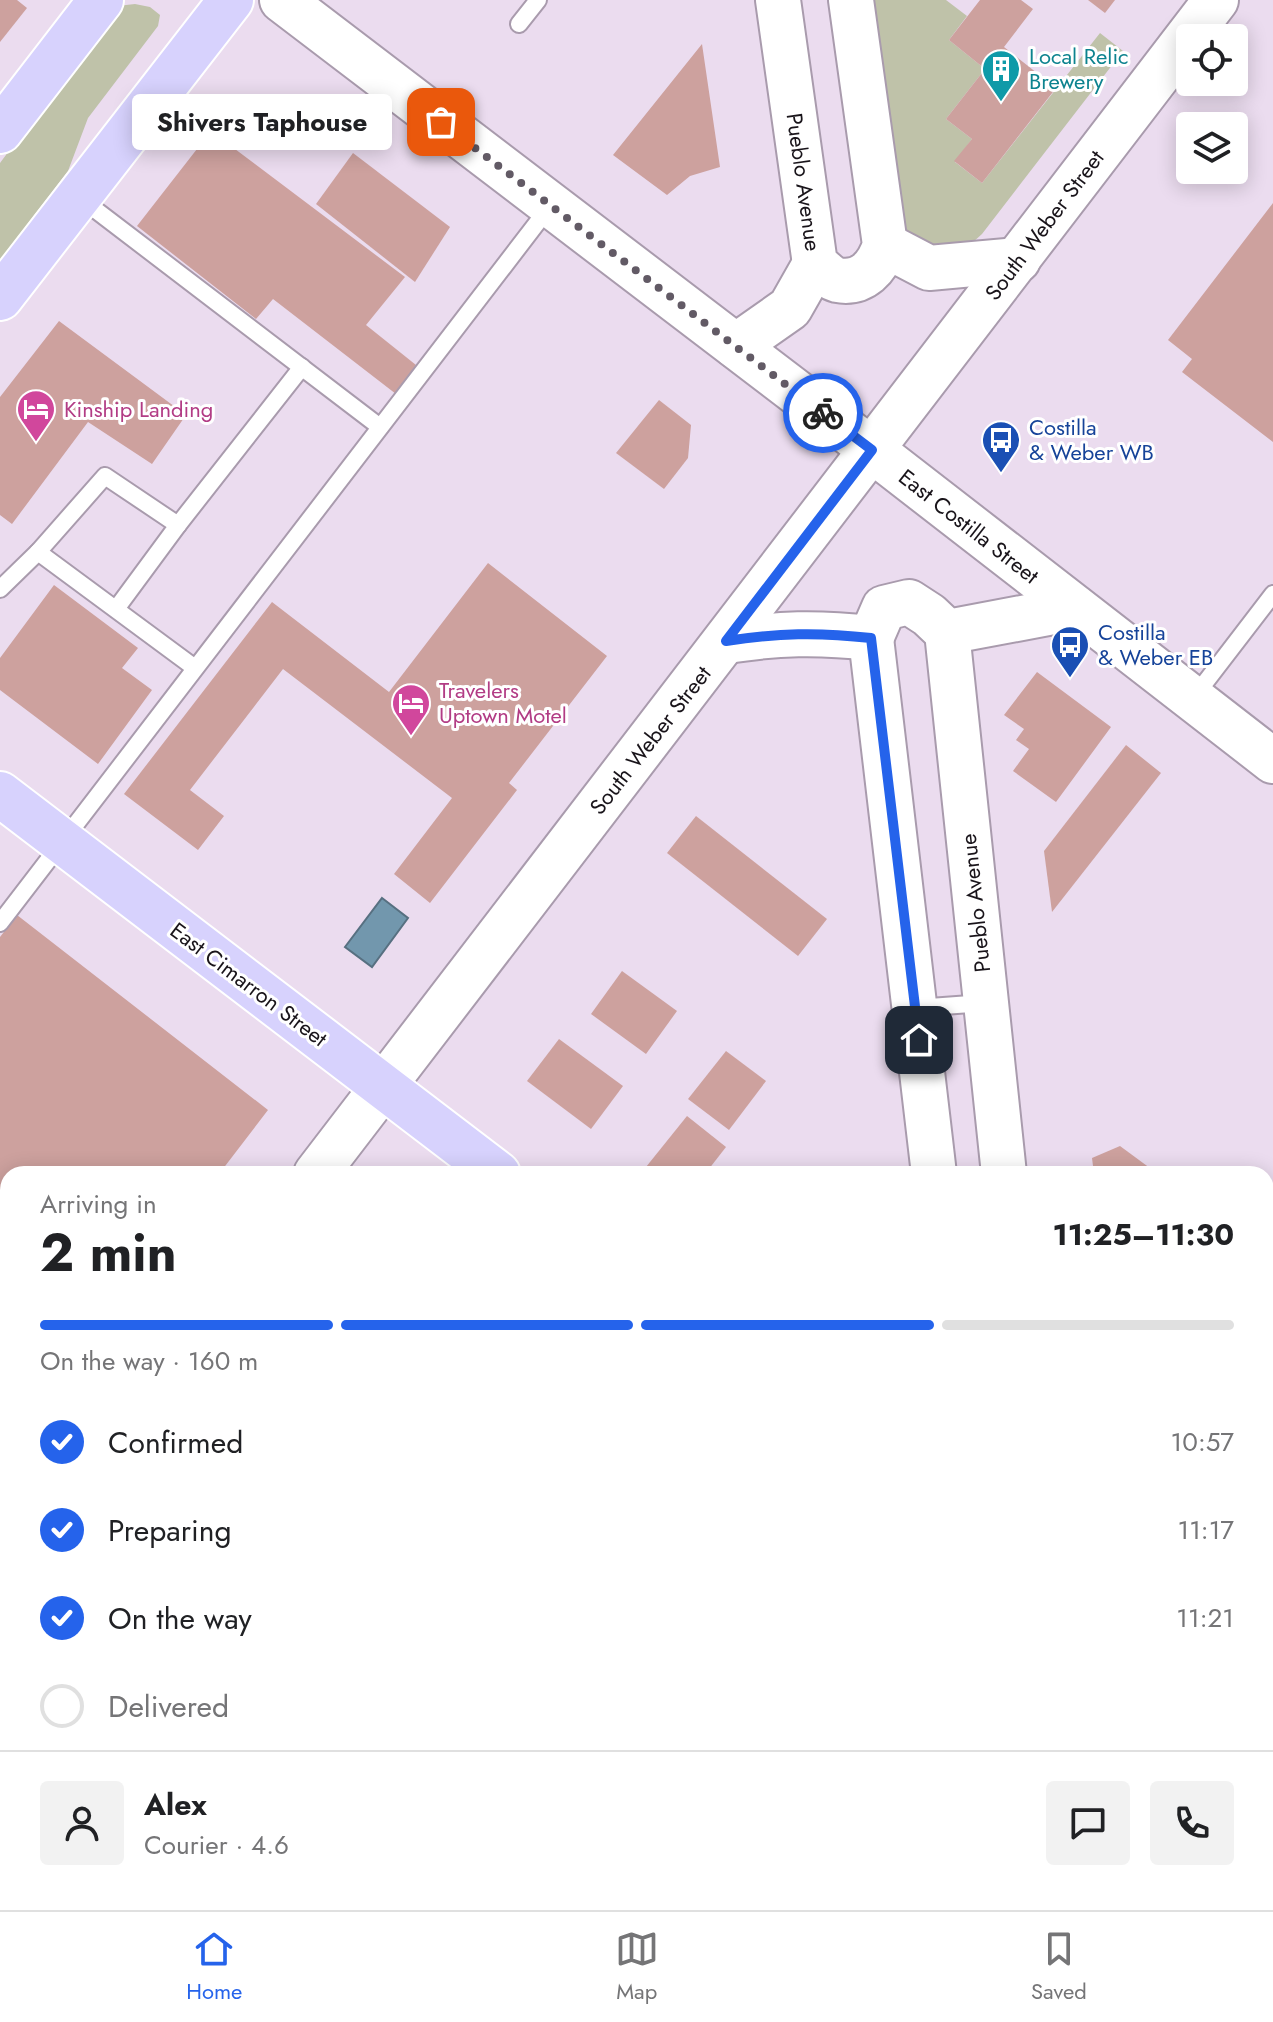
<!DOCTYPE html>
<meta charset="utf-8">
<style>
:root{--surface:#fff;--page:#f2f2f2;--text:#202124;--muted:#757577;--line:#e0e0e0;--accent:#2563eb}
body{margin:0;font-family:Jost,sans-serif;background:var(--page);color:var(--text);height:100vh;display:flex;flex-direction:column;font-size:30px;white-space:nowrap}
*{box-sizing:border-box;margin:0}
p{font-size:26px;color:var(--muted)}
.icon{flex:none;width:44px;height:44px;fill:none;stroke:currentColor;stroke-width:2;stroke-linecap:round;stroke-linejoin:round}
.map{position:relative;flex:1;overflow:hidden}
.panel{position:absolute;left:0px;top:1166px;width:1274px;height:744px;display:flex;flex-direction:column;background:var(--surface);border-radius:24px 24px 0 0;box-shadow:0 4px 20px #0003}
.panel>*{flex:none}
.controls{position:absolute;left:1176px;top:24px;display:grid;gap:16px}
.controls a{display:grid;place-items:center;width:72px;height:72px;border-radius:8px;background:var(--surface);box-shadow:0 4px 20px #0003;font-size:40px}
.pin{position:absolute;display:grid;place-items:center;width:68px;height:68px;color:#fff;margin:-34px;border-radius:16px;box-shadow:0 4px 12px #0006}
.courier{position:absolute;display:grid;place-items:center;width:80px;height:80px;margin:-40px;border:6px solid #2563eb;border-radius:50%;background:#fff;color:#222;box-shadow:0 2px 10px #0007}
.bubble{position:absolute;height:56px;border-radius:8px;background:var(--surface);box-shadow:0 4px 20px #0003;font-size:26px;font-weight:700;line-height:56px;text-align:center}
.head em{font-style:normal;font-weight:700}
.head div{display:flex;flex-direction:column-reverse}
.head{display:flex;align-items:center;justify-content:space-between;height:136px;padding:0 40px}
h1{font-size:52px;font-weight:700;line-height:60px}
.bar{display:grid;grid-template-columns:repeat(4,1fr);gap:12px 8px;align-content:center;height:96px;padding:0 40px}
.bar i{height:10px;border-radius:6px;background:var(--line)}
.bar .selected{background:var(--accent)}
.bar p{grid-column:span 4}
.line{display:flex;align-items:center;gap:20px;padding:0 40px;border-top:2px solid var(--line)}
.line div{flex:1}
.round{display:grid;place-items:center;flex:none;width:84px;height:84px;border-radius:8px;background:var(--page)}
ol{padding:0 40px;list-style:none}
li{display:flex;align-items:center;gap:24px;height:88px}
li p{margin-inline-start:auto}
li .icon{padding:8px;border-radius:50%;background:var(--accent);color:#fff;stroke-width:4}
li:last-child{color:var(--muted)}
li i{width:44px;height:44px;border:4px solid var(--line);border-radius:50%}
.tab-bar{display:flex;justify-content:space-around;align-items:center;height:112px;border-top:2px solid var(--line);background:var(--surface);font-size:22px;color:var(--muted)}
.tab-bar a{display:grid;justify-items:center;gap:4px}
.tab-bar .selected{color:var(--accent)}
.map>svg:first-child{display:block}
.green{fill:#bfc2a9}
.water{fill:#7297ad;stroke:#577081;stroke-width:2}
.building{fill:#cda19e}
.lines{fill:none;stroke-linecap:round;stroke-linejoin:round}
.lane-casing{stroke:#a99bad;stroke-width:20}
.secondary-casing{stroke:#a99bad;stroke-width:48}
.primary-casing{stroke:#fff;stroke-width:48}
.lane{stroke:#fff;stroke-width:16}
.secondary{stroke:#fff;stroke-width:44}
.primary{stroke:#d7d2fd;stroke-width:44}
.rail-casing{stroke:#2e2830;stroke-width:9}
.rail{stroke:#fff;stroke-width:6;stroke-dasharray:18;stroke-linecap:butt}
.done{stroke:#625a65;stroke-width:8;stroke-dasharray:0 14.4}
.route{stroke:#2563eb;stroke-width:10}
.labels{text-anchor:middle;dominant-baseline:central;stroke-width:6;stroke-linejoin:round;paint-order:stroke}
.culture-label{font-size:22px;fill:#0d838f;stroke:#fff;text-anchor:start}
.street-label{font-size:22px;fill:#19141a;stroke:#fff}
.hotel-label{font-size:22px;fill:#b23c85;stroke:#fff;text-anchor:start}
.transit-label{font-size:22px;fill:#164399;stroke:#fff;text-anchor:start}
</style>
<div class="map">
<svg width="1273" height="1910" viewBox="0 0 1273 1910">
<rect width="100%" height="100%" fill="#ebdcef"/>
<!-- green -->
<g class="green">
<path d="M866,0H946L967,16L949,40L985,69L946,119L972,139L955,162L982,183L1100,33L1123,51L982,234C949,265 936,252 901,234Z"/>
<path d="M135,4L150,7L160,15L158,26L88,118L68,171L0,260V163L117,6Z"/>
</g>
<!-- water -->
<path class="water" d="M382,898L408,918L372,967L345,947Z"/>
<!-- building -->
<g class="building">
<path d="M0,0H17L27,8L0,42Z"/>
<path d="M980,0H1021L1033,9L1004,47L1056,88L982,183L954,161L972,139L946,119L985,69L949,40Z"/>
<path d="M1088,0H1115L1105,13Z"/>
<path d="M702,44L720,167L690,176L667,195L613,155Z"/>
<path d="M211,131L405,277L366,325L416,365L396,394L273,299L256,319L137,226Z"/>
<path d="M353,153L450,227L415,282L316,204Z"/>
<path d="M1273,203V442L1182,372L1192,359L1168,340Z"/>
<path d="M59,321L186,415L152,464L88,422L12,524L0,515V397Z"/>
<path d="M659,400L691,425L688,458L664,489L616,453Z"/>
<path d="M488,563L607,656L509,783L517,790L430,903L394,874L452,798L283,669L190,790L224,816L198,850L124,794L272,602L389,692Z"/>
<path d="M54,585L138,648L122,668L152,690L98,764L0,690V658Z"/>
<path d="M1037,672L1111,727L1056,802L1013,771L1029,749L1016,740L1024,729L1004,715Z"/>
<path d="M1126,745L1161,773L1052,912L1044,851Z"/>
<path d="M696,816L827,919L798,956L667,853Z"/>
<path d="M17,915L268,1110L219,1174H8V1454L0,1465V937Z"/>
<path d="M622,971L677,1011L646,1054L591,1014Z"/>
<path d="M559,1039L623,1086L591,1129L527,1081Z"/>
<path d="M726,1051L766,1081L729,1130L688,1099Z"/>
<path d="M687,1116L726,1147L705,1174H655L646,1167Z"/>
<path d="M1120,1146L1158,1174H1094L1092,1158Z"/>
<path d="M1273,1508V1710L1266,1705V1517Z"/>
<path d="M8,1697V1733L0,1726V1708Z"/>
<path d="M1273,1720V1798L1266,1792V1729Z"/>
<path d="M267,1902H647L658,1910H260Z"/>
</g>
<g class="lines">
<defs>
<g id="lane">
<path d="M519,24L538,0"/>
<path d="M80,198L380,427"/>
<path d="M178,525L302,367"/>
<path d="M38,552L195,668"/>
<path d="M0,589L38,552L105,476L178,525L116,609"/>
<path d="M1194,697L1273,594"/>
<path d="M0,923L550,206"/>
<path d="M916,1008L984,1003"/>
<path d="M1266,1465L1273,1461"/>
<path d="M0,1788L8,1794"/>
<path d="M125,1902L132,1910"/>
<path d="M259,1910L265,1902"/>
<path d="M915,1910L921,1902"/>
</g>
<g id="secondary">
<path d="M282,0L872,450L1273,761"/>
<path d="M778,0L815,264C822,269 829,278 837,280C863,285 878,267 885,245L851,0"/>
<path d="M885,245L929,268L1018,260"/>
<path d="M736,346L790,308L815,264"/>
<path d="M947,632L1004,1174"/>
<path d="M871,638L934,1174"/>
<path d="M726,641C779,633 817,632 871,638L884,608L909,602L929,615L947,632L1075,608"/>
<path d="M316,1174L1216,0"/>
<path d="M0,1585L8,1574"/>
<path d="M824,1910L830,1902"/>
</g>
<g id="primary">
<path d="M0,131L101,0"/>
<path d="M0,298L231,0"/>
<path d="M0,794L498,1174"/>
<path d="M1266,1330L1273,1321"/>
</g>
</defs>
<!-- lane casing -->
<use href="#lane" class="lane-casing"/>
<!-- secondary casing -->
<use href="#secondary" class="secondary-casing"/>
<!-- primary casing -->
<use href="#primary" class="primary-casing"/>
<!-- lane -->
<use href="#lane" class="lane"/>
<!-- secondary -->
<use href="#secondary" class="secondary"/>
<!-- primary -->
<use href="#primary" class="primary"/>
<defs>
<g id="rail">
<path d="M1266,1896L1273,1892"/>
<path d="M1238,1910L1255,1902"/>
</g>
</defs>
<!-- rail casing -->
<use href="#rail" class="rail-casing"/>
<!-- rail -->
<use href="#rail" class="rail"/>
</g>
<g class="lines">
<!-- done -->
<path class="done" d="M441,122L823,413"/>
<!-- route -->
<path class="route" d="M823,413L872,450L726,641C779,633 817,632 871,638L919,1040"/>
</g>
<!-- icons -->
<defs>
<symbol id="building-pin" viewBox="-11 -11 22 30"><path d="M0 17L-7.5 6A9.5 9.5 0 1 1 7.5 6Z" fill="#0f9aa8" stroke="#fff"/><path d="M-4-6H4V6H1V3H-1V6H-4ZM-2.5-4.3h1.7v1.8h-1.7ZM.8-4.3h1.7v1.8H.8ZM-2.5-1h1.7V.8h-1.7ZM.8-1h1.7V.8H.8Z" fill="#fff"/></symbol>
<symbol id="hotel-pin" viewBox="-11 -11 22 30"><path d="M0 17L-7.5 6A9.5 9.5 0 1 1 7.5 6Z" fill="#d1479c" stroke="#fff"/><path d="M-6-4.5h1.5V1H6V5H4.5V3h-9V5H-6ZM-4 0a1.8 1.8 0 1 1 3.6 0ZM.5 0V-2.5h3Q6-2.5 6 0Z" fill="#fff"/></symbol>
<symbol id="bus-pin" viewBox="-11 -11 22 30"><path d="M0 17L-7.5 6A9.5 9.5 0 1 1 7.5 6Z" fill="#1a4fb4" stroke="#fff"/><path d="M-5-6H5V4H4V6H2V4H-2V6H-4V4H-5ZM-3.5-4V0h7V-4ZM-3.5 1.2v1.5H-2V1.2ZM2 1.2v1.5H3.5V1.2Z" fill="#fff"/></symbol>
</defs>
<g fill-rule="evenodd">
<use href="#building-pin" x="979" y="47" width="44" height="60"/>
<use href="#hotel-pin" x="14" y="387" width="44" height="60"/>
<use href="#bus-pin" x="979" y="418" width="44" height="60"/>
<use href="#bus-pin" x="1048" y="623" width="44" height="60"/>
<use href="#hotel-pin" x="389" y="681" width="44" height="60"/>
</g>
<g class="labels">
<!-- culture labels -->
<g class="culture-label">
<text x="1029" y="56">Local Relic<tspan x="1029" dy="25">Brewery</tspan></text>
</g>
<!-- street labels -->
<g class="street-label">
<text transform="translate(804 182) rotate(82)">Pueblo Avenue</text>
<text transform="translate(1044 225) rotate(-53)">South Weber Street</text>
<text transform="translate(969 526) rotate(38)">East Costilla Street</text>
<text transform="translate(650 740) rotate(-52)">South Weber Street</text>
<text transform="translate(975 903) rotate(-96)">Pueblo Avenue</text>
<text transform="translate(249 984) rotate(37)">East Cimarron Street</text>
</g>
<!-- hotel labels -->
<g class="hotel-label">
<text x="64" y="409">Kinship Landing</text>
<text x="439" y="690">Travelers<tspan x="439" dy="25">Uptown Motel</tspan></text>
</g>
<!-- transit labels -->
<g class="transit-label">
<text x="1029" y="427">Costilla<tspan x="1029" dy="25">&amp; Weber WB</tspan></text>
<text x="1098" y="632">Costilla<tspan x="1098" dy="25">&amp; Weber EB</tspan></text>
</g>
</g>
</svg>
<div class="controls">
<a><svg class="icon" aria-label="locate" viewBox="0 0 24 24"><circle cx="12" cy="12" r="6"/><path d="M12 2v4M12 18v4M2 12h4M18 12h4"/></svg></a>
<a><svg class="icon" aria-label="layers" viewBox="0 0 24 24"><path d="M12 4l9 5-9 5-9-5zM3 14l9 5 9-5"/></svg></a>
</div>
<div class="pin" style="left:441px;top:122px;background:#ea580c"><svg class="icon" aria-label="bag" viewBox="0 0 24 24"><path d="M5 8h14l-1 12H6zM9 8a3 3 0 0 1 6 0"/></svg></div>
<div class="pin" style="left:919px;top:1040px;background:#1f2937"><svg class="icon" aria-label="home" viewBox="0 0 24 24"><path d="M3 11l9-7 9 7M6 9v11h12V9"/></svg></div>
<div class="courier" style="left:823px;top:413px"><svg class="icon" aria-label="bike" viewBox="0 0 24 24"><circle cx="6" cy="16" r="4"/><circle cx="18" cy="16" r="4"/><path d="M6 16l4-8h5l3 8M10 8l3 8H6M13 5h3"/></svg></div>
<div class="bubble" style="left:132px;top:94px;width:260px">Shivers Taphouse</div>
<section class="panel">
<div class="head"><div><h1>2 min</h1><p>Arriving in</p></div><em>11:25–11:30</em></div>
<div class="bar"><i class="selected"></i><i class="selected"></i><i class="selected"></i><i></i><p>On the way · 160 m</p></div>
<ol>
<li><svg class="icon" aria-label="check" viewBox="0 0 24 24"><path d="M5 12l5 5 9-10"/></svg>Confirmed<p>10:57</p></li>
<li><svg class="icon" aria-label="check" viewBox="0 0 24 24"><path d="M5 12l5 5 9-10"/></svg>Preparing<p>11:17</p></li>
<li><svg class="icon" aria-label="check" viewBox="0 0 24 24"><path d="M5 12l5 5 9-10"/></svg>On the way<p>11:21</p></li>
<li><i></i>Delivered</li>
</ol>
<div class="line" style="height:144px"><a class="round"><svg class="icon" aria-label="person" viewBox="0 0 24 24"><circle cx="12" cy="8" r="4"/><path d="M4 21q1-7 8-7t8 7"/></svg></a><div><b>Alex</b><p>Courier · 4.6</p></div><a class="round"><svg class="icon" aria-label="chat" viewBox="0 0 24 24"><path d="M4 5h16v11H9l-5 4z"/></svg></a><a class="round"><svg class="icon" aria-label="phone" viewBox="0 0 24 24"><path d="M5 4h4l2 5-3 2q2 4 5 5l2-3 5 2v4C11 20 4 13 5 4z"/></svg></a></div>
</section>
</div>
<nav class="tab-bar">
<a class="selected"><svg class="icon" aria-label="home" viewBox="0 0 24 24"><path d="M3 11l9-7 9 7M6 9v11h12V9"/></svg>Home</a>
<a><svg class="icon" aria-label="map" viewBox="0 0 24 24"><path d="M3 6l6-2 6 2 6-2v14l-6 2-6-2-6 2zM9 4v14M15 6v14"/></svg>Map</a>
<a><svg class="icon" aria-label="saved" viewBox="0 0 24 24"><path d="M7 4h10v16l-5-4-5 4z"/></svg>Saved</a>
</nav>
